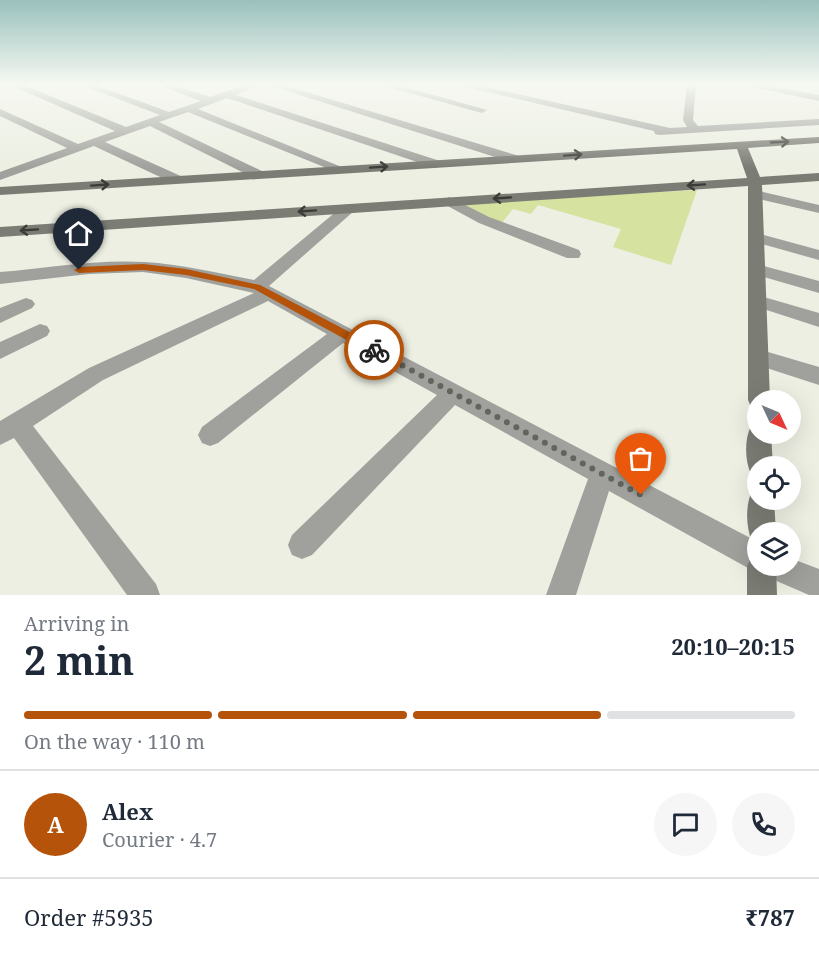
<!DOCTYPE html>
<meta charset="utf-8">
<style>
:root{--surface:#fff;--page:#f6f6f7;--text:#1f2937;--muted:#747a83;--line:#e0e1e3;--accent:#b45309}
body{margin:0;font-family:"Noto Serif",serif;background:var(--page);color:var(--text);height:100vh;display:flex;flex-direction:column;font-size:22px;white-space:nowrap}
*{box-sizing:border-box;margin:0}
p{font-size:20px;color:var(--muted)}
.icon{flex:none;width:33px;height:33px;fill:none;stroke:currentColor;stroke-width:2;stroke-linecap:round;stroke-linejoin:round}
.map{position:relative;height:595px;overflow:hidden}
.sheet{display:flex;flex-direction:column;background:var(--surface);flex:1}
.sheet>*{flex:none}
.needle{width:39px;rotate:134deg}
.controls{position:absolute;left:747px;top:390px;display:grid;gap:12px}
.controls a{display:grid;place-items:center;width:54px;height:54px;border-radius:50%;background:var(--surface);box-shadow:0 6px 24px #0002;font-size:30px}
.pin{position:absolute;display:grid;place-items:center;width:51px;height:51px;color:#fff;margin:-62px -26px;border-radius:50% 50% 50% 0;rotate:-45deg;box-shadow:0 0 6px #0007}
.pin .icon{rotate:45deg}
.courier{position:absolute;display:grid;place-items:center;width:60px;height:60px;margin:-30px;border:4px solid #b45309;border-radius:50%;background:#fff;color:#222;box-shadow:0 2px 8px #0007}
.headline em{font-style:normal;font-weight:700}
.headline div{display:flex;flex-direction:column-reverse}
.headline{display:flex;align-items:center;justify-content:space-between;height:102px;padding:0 24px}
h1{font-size:39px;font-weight:700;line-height:45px}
.bar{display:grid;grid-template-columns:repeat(4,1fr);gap:9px 6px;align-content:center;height:72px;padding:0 24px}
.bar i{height:8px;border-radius:4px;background:var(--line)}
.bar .selected{background:var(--accent)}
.bar p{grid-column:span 4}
.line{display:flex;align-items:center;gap:15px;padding:0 24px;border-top:2px solid var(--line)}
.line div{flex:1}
.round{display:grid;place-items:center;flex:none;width:63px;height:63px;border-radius:32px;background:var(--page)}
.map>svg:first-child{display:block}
.green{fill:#d5e2a0}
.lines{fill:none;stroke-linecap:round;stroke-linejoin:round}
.street{fill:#a0a19c;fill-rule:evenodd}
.secondary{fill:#7b7d75;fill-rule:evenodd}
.oneway{stroke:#3b3c37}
.route{fill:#b45309}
.done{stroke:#62645d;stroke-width:6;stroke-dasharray:0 10.8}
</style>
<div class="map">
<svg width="819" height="595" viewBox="0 0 819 595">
<rect width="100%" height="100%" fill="#ecefe2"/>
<!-- green -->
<path class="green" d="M697,190L671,265L613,247L621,229L538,205L531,214L513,209L500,225L455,203Z"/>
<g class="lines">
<!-- street -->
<g class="street">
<path d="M8,84H21L126,127L160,115L79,84H93L169,112L201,101L156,84H171L210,97L247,84H261L236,95L440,161L442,164L436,168L432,167L227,98L198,109L349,170L347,173H339L188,112L159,122L264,172L265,175L264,178H254L150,126L105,142L183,177L185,180L183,183H173L94,146L0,180V172L67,148L0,116V109L78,144L115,131Z"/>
<path d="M265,84H280L519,156L521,159L519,162H511Z"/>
<path d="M377,84H394L487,110L482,113Z"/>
<path d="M454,84H473L670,128L687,127L683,120L687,84H696L693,120L698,126L819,119V125L659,135L655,134L654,131Z"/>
<path d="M740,84H761L819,95V101Z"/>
<path d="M755,190L819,205V213L750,197L748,194L750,191Z"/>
<path d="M449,197L489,217L579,250L581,254L579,258H567L479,223L444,204L442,201Z"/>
<path d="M349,204L356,208L354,211L269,286L758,542V566H790V558L819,569V595H809L765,576L762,571L758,572L748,568L609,491L576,595H546L588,479L455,405L312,555L302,559L292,555L288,545L292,535L437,395L343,343L218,443L210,446L202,443L198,435L202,427L327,334L268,301L103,380L33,426L156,584L160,595H127L14,438L0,445V421L89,368L254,293L186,278L143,272L89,274L0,284V272C48,268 96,259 144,262C181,264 217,273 254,280L344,205Z"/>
<path d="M756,233L819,250V260L751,241L748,238Z"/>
<path d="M756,264L819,281V293L750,273L748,269L750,265Z"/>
<path d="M757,295L819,313V327L751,305L748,301L751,297Z"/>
<path d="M26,298L32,300L35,304L32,308L0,323V308Z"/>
<path d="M40,324L47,326L50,331L47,336L0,359V342Z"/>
<path d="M758,349L819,367V385L751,363L748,357L751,351Z"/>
</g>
<!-- secondary -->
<g class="secondary">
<path d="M819,137V143L748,148L760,177L819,173V181L762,185L770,400H758V409L751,407L748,400V186L0,237V227L747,178L737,149L0,195V187Z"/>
<path d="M758,424V434H771L773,466H758V477L751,474C745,461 744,440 751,426Z"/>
<path d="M758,488V500H774L776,532H758V544L752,542C746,527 745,506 752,491Z"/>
<path d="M758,553V566H776L777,595H747V566L752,556Z"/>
</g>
</g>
<!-- one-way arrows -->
<defs><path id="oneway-shaft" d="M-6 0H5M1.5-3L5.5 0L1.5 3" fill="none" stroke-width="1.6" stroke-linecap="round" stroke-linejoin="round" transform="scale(1.5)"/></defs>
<g class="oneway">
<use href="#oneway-shaft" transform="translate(780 142) rotate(-3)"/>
<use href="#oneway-shaft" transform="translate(573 155) rotate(-4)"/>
<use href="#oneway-shaft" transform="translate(379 167) rotate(-4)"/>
<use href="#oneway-shaft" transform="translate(100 185) rotate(-4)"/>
<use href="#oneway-shaft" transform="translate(696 185) rotate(176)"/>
<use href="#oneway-shaft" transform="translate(502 198) rotate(176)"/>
<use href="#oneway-shaft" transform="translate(307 211) rotate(176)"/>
<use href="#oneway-shaft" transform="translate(29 230) rotate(176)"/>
</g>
<!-- sky -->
<linearGradient id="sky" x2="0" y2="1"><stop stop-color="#9ac1bd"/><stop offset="0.5" stop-color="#f6f8f2"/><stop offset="1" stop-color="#f6f8f2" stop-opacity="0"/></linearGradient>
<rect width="819" height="168" fill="url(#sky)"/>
<!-- route -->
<path class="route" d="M143,264L186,269L260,285L378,347L379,350L378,353H370L254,289L186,275L143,270L79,273L74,270L79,267Z"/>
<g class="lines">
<!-- done -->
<path class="done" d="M374,350L641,495"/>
</g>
</svg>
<div class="controls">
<a><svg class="needle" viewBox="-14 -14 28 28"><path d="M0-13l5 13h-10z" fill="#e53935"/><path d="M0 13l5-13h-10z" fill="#747a83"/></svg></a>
<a><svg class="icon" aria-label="locate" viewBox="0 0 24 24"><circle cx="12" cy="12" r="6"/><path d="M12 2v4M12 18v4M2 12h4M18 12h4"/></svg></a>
<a><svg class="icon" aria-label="layers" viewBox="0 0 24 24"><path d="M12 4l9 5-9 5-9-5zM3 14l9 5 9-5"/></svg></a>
</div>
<div class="pin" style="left:641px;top:495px;background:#ea580c"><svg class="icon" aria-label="bag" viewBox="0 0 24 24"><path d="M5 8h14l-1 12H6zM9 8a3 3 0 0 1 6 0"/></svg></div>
<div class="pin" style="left:79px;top:270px;background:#1f2937"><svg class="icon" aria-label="home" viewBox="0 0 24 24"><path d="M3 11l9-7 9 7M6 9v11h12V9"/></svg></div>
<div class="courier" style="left:374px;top:350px"><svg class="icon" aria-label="bike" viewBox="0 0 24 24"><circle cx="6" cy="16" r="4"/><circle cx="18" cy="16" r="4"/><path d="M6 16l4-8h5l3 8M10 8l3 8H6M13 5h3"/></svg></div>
</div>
<section class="sheet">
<div class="headline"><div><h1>2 min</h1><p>Arriving in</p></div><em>20:10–20:15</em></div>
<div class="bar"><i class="selected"></i><i class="selected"></i><i class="selected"></i><i></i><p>On the way · 110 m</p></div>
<div class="line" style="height:108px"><b class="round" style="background:var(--accent);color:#fff">A</b><div><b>Alex</b><p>Courier · 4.7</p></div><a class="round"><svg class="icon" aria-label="chat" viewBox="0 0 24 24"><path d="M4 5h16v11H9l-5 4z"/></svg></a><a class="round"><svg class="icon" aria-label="phone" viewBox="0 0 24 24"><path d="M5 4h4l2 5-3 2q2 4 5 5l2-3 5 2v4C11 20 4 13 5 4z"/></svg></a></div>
<div class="line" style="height:78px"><div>Order #5935</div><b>₹787</b></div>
</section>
